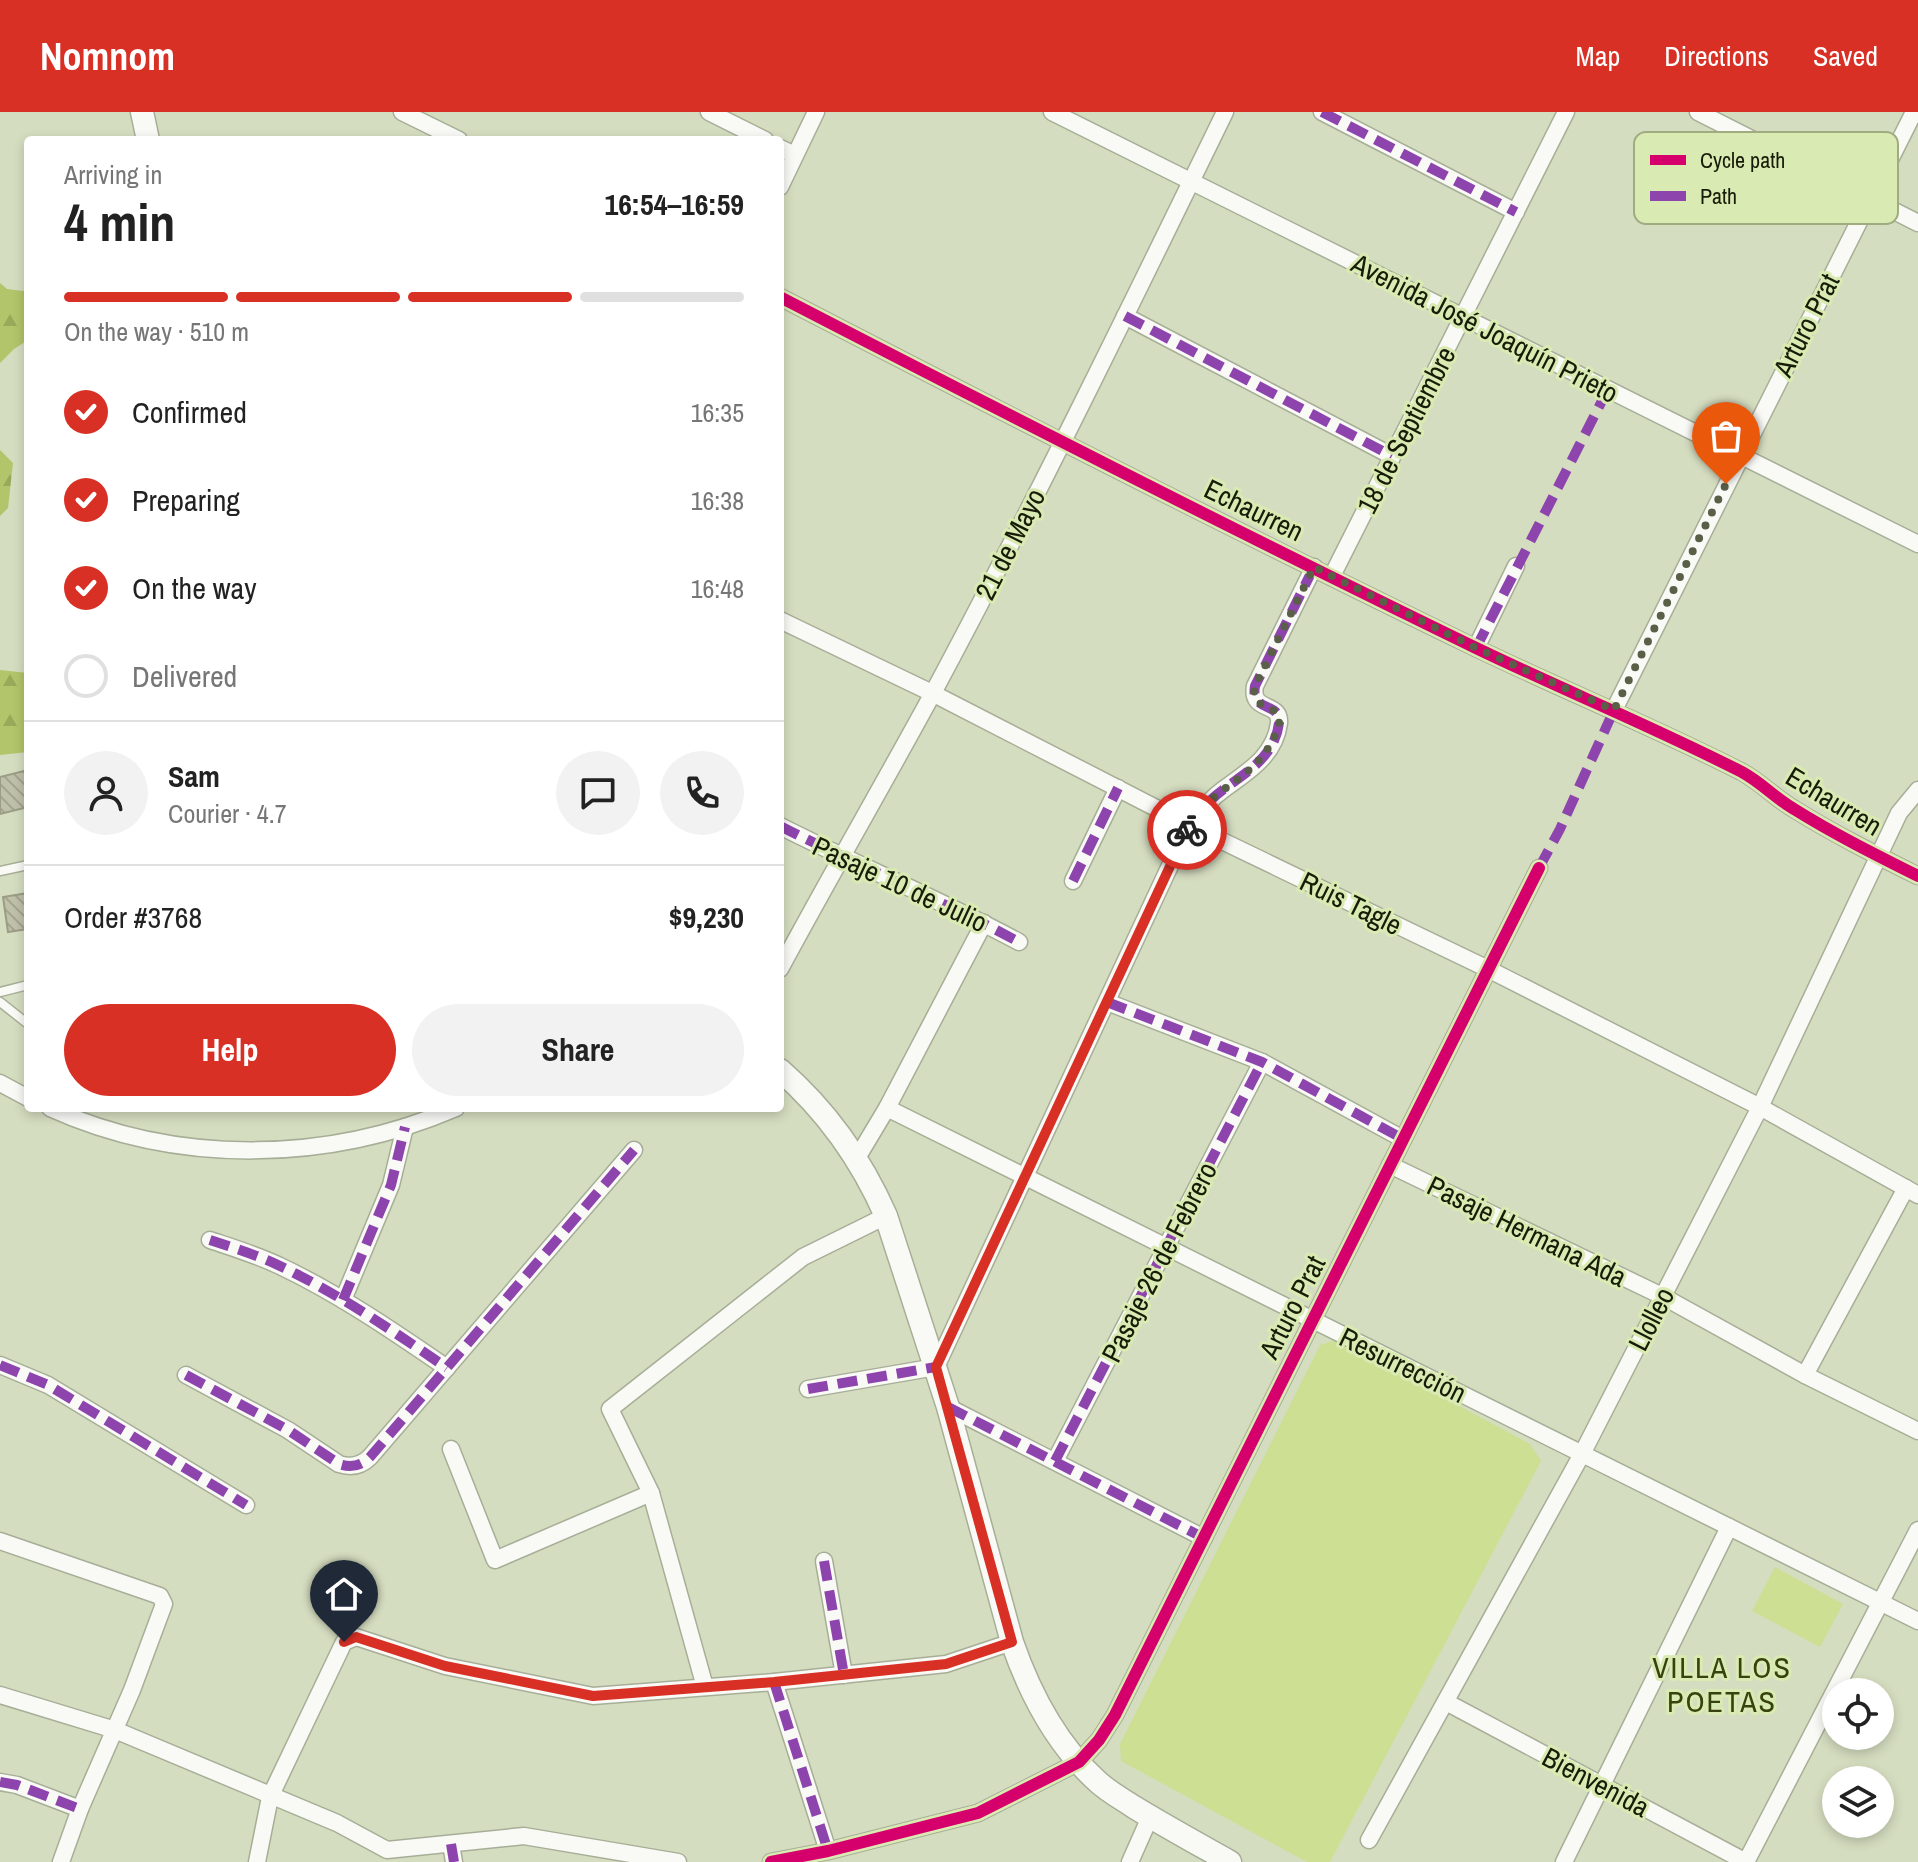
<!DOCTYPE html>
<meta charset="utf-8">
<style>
:root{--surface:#fff;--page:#f2f2f2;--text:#222;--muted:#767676;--line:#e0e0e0;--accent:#d93025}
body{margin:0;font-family:"Archivo Narrow",sans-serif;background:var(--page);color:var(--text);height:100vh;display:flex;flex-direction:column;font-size:30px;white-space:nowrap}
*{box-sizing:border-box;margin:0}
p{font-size:26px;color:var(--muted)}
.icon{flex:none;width:44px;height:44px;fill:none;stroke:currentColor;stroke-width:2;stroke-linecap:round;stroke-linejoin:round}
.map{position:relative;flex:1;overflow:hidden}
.details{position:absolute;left:24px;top:24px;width:760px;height:976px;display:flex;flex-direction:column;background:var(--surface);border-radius:8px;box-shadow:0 4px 12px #0003}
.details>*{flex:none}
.fabs{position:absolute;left:1822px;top:1566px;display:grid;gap:16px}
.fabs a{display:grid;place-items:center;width:72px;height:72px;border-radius:50%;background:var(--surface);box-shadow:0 4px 12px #0003;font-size:40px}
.pin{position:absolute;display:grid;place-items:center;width:68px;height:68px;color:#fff;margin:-82px -34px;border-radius:50% 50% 50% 0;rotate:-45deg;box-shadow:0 0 8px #0007}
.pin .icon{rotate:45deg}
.courier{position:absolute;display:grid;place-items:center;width:80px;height:80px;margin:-40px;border:6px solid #d93025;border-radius:50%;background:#fff;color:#222;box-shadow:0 2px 10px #0007}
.summary em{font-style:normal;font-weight:700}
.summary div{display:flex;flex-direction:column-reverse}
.summary{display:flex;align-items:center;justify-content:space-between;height:136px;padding:0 40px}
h1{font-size:52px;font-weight:700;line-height:60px}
.bar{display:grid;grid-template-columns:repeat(4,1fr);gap:12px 8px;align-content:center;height:96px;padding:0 40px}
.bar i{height:10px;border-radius:6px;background:var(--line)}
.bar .current{background:var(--accent)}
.bar p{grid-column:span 4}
.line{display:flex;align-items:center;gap:20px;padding:0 40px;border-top:2px solid var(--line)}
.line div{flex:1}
.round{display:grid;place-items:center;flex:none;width:84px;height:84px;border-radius:42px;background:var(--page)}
ol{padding:0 40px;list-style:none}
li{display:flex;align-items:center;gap:24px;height:88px}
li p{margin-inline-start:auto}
li .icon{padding:8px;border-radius:50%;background:var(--accent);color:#fff;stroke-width:4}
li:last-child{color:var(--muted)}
li i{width:44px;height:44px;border:4px solid var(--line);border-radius:50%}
.action{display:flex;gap:16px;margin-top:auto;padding:16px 40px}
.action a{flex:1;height:92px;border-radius:48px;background:var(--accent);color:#fff;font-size:32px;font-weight:700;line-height:92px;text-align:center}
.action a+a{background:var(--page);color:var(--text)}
header{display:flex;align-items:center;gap:48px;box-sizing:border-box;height:112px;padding:0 40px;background:var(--accent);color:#fff}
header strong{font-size:38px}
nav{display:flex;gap:44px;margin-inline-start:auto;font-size:28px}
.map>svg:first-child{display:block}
.grass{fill:#ccdf92}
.forest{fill:url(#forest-firs)}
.building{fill:url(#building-back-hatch);stroke:#9b9d86;stroke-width:2}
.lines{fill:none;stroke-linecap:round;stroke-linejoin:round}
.lane-casing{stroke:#a7ae97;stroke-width:11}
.street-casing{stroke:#a7ae97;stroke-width:19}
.secondary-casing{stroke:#a7ae97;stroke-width:25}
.lane{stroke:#f9faf6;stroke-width:8}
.street{stroke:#f9faf6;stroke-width:16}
.secondary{stroke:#f9faf6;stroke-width:22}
.quiet{stroke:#8e44ad;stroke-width:10;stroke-dasharray:20 10;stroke-linecap:butt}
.cycleway-casing{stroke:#daeab3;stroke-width:17}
.cycleway{stroke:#d6006c;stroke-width:12}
.done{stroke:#5a6048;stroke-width:8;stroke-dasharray:0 14.4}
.route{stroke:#d93025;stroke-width:10}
.labels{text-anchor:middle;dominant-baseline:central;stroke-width:6;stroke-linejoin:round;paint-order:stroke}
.street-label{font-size:28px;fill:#171c08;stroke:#daeab3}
.neighbourhood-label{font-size:30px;letter-spacing:2px;fill:#37420f;stroke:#daeab3}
.key{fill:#daeab3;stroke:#a0ac80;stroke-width:2}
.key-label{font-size:22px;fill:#171c08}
</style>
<header>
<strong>Nomnom</strong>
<nav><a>Map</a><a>Directions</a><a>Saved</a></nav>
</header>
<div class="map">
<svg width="1918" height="1750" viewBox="0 0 1918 1750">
<defs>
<pattern id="forest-firs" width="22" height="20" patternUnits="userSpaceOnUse" patternTransform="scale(2)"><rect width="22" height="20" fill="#b2c56a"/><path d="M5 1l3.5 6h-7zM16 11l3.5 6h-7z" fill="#98a95a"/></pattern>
<pattern id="building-back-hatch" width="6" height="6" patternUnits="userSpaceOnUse" patternTransform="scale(2)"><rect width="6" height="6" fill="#bfc1a9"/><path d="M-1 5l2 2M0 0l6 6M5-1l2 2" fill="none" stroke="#a3a590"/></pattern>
</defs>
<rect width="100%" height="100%" fill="#d5ddc0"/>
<!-- grass -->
<g class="grass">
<path d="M1336,1228L1530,1332L1541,1349L1330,1750H1307L1121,1649L1120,1632L1320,1233Z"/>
<path d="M1775,1455L1843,1492L1820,1535L1752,1499Z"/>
</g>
<!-- forest -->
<g class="forest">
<path d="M0,171L7,177L23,179L28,176V228L14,237L0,251Z"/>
<path d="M0,338L13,351L8,396L0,404Z"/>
<path d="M0,558L28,561V640L0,643Z"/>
</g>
<!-- building -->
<g class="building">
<path d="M28,658V695L0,702V665Z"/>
<path d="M28,781V817L8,820L3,785Z"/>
</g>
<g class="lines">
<defs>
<g id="lane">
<path d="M0,759L28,753"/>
<path d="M0,880L28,873"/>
<path d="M0,890L28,912"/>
</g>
<g id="street">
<path d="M402,0L459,28"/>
<path d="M709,0L765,28"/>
<path d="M1052,0L1918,432"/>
<path d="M1322,0L1516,100"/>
<path d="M1698,0L1918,111"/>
<path d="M780,36L795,43"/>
<path d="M780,75L816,0"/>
<path d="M780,185C1010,304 1241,422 1474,535C1563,578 1654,615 1742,660C1762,671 1775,686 1794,697C1834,722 1876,743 1918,764"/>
<path d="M1125,204L1392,344"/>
<path d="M1332,464L1566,0"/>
<path d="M780,508L932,581L1189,713L1488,857L1760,995L1918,1083"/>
<path d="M1476,536L1516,454"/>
<path d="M1614,598L1914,0"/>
<path d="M780,714C859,754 941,788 1019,830"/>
<path d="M1073,769L1118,676"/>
<path d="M780,857C830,764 883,673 933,581C1035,390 1130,195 1225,0"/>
<path d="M1107,890L1262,950L1403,1027"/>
<path d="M0,971L28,986"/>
<path d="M50,996C178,1054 328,1051 456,996"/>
<path d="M887,996L1918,1509"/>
<path d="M857,1046L887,996L984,811"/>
<path d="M1390,1053L1662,1184L1805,1263L1918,1319"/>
<path d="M210,1128C234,1136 257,1143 280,1154C339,1182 393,1219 447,1256"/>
<path d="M343,1188L391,1073L405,1015"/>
<path d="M0,1253L48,1273L246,1393"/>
<path d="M186,1263L288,1318L339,1352C351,1356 361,1354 370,1345L634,1038"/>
<path d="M1805,1263L1906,1076"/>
<path d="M808,1277L936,1255L1189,713C1199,700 1210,687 1224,677C1247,660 1275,644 1279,611C1281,589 1250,601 1255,574L1314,455"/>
<path d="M948,1295L1204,1426"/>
<path d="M451,1337L495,1448L651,1381"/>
<path d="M1055,1349L1262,950"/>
<path d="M0,1429L160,1484L164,1492L132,1578L80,1697L61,1750"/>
<path d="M824,1449L844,1563"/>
<path d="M774,1570L828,1739"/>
<path d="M705,1575L651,1381L610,1297L803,1145L886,1104"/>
<path d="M0,1583L115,1618L337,1711L387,1738L524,1724L678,1750"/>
<path d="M1446,1590L1746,1750"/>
<path d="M0,1670L17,1673L80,1697"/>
<path d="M1369,1728L1582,1342L1760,995L1899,701L1918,678"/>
<path d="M451,1732L454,1750"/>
<path d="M257,1750L270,1685L344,1530L356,1525L445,1554L593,1584L774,1570L946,1552L1012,1530"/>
<path d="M771,1750L828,1739L978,1701L1079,1650L1099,1628L1115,1603L1539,756"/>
<path d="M1130,1750L1150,1705"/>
<path d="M1564,1750L1729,1415"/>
<path d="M1746,1750L1918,1418"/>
</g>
<g id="secondary">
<path d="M142,0L148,28"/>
<path d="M780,958C827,999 861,1047 886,1104L948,1295L1012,1530C1030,1582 1057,1633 1098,1670C1109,1680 1122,1687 1134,1695C1165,1714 1198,1732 1230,1750"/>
</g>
</defs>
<!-- lane casing -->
<use href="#lane" class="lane-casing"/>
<!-- street casing -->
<use href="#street" class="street-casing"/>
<!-- secondary casing -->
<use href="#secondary" class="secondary-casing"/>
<!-- lane -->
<use href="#lane" class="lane"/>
<!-- street -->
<use href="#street" class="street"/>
<!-- secondary -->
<use href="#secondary" class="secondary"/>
<!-- quiet -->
<g class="quiet">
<path d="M1322,0L1516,100"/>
<path d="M1125,204L1392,344"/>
<path d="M1476,536L1608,277"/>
<path d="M1189,713C1199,700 1210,687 1224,677C1247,660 1275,644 1279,611C1281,589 1250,601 1255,574L1314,455"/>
<path d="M780,714C859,754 941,788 1019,830"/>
<path d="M1539,756L1560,717L1614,598"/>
<path d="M1073,769L1118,676"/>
<path d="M1107,890L1262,950L1403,1027"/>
<path d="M210,1128C234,1136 257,1143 280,1154C339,1182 393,1219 447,1256"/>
<path d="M343,1188L391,1073L405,1015"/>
<path d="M0,1253L48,1273L246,1393"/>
<path d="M186,1263L288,1318L339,1352C351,1356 361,1354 370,1345L634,1038"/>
<path d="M808,1277L936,1255"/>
<path d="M948,1295L1204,1426"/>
<path d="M1055,1349L1262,950"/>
<path d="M824,1449L844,1563"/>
<path d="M774,1570L828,1739"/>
<path d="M0,1670L17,1673L80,1697"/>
<path d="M451,1732L454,1750"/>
</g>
<defs>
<g id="cycleway">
<path d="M780,185C1010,304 1241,422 1474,535C1563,578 1654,615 1742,660C1762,671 1775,686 1794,697C1834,722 1876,743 1918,764"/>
<path d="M771,1750L828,1739L978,1701L1079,1650L1099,1628L1115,1603L1539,756"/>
</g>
</defs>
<!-- cycleway casing -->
<use href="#cycleway" class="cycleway-casing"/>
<!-- cycleway -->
<use href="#cycleway" class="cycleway"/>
</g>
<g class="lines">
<!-- done -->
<path class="done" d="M1187,718C1207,676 1257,668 1275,623C1276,620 1278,614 1279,611C1281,589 1249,601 1255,574L1314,455L1476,536L1614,598L1726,372"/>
<!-- route -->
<path class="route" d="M344,1530L356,1525L445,1554L593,1584L774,1570L946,1552L1012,1530L936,1255L1187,718"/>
</g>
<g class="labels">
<!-- street labels -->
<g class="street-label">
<text transform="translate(1806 213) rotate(-63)">Arturo Prat</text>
<text transform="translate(1485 216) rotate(27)">Avenida José Joaquín Prieto</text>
<text transform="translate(1406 318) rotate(-63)">18 de Septiembre</text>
<text transform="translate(1254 398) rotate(26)">Echaurren</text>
<text transform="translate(1010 432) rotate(-63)">21 de Mayo</text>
<text transform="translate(1834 689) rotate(31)">Echaurren</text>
<text transform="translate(900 772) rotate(25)">Pasaje 10 de Julio</text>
<text transform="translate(1351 791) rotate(26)">Ruis Tagle</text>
<text transform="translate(1527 1119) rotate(26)">Pasaje Hermana Ada</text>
<text transform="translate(1159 1150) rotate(-63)">Pasaje 26 de Febrero</text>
<text transform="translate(1292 1195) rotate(-63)">Arturo Prat</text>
<text transform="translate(1651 1207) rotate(-63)">Llolleo</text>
<text transform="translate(1403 1253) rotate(26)">Resurrección</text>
<text transform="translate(1596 1670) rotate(28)">Bienvenida</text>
</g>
<!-- neighbourhood labels -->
<g class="neighbourhood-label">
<text x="1722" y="1555">VILLA LOS<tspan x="1722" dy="34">POETAS</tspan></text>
</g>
</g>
<!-- legend -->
<rect x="1634" y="20" width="264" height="92" rx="12" class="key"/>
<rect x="1650" y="43" width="36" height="10" fill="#d6006c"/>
<rect x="1650" y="79" width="36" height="10" fill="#8e44ad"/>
<g class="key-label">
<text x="1700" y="56">Cycle path</text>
<text x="1700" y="92">Path</text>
</g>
</svg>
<div class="fabs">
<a><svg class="icon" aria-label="locate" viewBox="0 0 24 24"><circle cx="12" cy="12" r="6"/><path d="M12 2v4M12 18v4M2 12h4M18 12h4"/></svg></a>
<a><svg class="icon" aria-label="layers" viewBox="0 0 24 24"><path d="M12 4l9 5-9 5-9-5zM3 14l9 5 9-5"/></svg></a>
</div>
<div class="pin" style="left:1726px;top:372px;background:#ea580c"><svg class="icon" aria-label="bag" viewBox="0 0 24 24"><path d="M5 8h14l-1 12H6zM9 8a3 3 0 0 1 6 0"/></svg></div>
<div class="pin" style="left:344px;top:1530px;background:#1f2937"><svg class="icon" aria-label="home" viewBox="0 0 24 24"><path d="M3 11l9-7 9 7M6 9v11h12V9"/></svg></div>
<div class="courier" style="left:1187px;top:718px"><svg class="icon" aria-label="bike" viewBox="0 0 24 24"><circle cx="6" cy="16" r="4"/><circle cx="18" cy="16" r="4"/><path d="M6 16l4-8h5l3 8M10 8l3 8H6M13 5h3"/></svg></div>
<section class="details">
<div class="summary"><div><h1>4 min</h1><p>Arriving in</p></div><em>16:54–16:59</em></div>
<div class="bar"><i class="current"></i><i class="current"></i><i class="current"></i><i></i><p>On the way · 510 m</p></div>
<ol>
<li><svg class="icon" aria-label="check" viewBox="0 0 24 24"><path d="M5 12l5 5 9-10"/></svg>Confirmed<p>16:35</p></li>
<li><svg class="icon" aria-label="check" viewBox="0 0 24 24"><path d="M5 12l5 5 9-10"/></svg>Preparing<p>16:38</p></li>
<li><svg class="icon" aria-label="check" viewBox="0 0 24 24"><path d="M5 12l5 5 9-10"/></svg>On the way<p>16:48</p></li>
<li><i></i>Delivered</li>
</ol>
<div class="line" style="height:144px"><a class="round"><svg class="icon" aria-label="person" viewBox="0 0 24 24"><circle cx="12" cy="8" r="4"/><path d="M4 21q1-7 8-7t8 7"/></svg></a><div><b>Sam</b><p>Courier · 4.7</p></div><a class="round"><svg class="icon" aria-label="chat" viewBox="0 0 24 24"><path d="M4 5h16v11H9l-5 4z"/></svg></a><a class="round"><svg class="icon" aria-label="phone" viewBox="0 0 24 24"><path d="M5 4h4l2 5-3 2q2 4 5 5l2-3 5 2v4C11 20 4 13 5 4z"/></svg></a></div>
<div class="line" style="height:104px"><div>Order #3768</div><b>$9,230</b></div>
<div class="action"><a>Help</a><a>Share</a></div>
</section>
</div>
